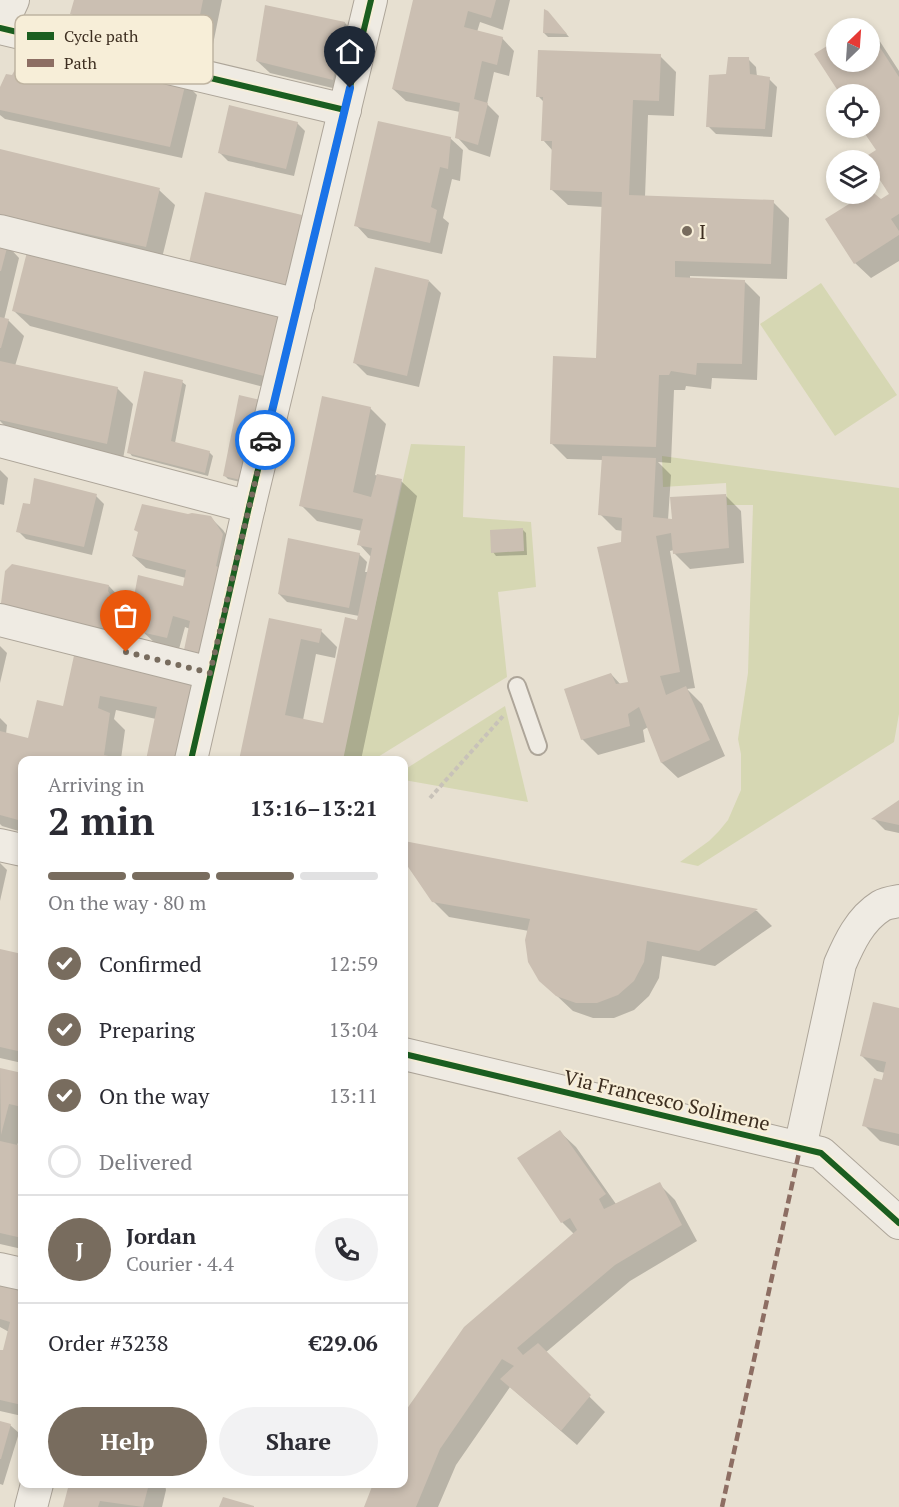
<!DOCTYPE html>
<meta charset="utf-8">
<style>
:root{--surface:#fff;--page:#f2f2f3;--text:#2b2b33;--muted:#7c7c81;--line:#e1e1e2;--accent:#786c5e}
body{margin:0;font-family:"PT Serif",serif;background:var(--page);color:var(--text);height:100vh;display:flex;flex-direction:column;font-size:22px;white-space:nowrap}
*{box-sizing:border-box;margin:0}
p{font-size:20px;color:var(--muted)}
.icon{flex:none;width:33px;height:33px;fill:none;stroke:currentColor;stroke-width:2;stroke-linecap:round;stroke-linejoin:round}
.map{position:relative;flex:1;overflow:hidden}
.details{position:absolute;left:18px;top:756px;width:390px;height:732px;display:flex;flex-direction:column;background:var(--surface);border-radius:12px;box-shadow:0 3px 9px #0003}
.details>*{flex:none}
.needle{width:39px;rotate:25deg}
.fabs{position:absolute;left:826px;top:18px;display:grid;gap:12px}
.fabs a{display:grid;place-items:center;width:54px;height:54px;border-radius:50%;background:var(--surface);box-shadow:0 3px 9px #0003;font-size:30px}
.pin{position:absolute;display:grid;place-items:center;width:51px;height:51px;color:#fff;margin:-62px -26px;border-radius:50% 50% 50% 0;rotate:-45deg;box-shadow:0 0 6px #0007}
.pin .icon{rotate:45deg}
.courier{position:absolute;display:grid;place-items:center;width:60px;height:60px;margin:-30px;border:4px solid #1a73e8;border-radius:50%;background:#fff;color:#222;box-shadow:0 2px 8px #0007}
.overview em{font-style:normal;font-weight:800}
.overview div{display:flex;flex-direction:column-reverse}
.overview{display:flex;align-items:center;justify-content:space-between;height:102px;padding:0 30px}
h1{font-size:39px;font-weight:800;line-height:45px}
.bar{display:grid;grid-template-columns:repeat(4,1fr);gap:9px 6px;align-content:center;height:72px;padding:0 30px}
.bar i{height:8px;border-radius:4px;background:var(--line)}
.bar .selected{background:var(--accent)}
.bar p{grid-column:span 4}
.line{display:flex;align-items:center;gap:15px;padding:0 30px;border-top:2px solid var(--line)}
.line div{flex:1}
.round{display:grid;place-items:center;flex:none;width:63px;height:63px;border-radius:32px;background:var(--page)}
ol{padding:0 30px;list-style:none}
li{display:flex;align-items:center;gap:18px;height:66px}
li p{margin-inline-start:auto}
li .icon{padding:6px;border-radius:50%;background:var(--accent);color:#fff;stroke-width:4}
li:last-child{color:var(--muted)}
li i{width:33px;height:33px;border:3px solid var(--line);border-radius:50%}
.button{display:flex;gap:12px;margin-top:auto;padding:12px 30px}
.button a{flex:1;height:69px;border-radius:36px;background:var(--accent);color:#fff;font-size:24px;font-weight:800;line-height:69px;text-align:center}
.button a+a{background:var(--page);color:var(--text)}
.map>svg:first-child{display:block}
.green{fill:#d6d7b3}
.shadow{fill:#0003}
.building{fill:#cbbfb2}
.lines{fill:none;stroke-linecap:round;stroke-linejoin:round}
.service-casing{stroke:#ada599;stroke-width:20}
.minor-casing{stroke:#ada599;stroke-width:34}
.path{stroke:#c8c2b9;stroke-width:4;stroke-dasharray:4.5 3;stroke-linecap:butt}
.service{stroke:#efebe3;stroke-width:16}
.minor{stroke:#efebe3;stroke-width:32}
.quiet{stroke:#8d6e63;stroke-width:4.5;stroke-dasharray:9 4.5;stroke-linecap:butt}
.cycleway-casing{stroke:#f7eed8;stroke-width:10}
.cycleway{stroke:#1b5e20;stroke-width:6}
.done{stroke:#786c5e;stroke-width:6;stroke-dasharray:0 10.8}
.route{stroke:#1a73e8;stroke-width:8}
.poi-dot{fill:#786c5e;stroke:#f7eed8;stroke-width:2}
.labels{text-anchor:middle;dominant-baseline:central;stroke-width:4.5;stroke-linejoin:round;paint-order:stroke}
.poi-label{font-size:20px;fill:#3d2e20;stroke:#f7eed8;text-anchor:start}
.street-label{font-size:20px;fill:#3d2e20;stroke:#f7eed8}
.key{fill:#f7eed8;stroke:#bfb4a1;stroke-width:1.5}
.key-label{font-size:16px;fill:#3d2e20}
</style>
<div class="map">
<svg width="899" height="1507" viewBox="0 0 899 1507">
<rect width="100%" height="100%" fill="#e7e0d1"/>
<!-- green -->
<g class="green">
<path d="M821,283L897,395L835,436L760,324Z"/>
<path d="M411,444L465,446L463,517L531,522L536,587L498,592L507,677L373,760H341Z"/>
<path d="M662,456L899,488V714L894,742L698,866L680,862L709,841L719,831L728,820L741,790V754L738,739L748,673L753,505H727L726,483L663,487Z"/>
<path d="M505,706L528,802L404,780V770Z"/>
</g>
<!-- shadow -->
<g class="shadow">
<path d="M76,0H222L208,69L147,54L132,39L88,30L72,14Z"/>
<path d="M415,0H510L503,30L480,22L477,32L502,38L514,51L509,76L494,72L487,104L499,116L490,157L469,150L457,137L460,112L406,101L393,89Z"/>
<path d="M552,17L569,37H548L544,33Z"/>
<path d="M345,23L357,36L345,91L270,73L257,61Z"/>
<path d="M864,24L868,28H857Z"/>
<path d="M870,30L879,40L899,71V261L871,278L855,263L827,219L868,194L881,201L891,195L867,157L878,151L863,128H870V94H842L817,54L837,41V62H870Z"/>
<path d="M660,56L676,72L674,116L648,115L645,197L773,202L789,218L787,279L690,276V279L744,281L760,297L757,380L712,378L711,389L686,386L685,390H674L671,463L658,462L671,475L668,520H674L725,495L741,511L744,563L690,569L674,553V550L670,551L695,688L687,689L702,704L725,756L678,778L662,763L648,727L643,730L645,742L598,755L582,739L611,674L621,685L630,683L623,531L616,530L600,514L603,460L567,459L551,443L598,359L603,207L568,205L552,190L553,151L543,140L544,102L538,96Z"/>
<path d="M748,59L756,67L757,77L769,79L777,87L772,137L716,134L708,126L727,76Z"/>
<path d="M185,83L197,95L182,158L5,119L0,115V91Z"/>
<path d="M297,123L305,131L294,176L228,161L220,153Z"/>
<path d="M450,138L463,150L460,181L452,179L443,218L449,223L442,254L368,238L356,225Z"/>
<path d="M0,150L159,190L175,205L161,262L0,226Z"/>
<path d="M301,216L313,228L298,298L203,275Z"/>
<path d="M0,244L7,245L19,258L4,320H8L24,336L15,366L117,388L133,404L123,459L13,434L0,421Z"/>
<path d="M429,281L441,293L419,387L367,375L355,363Z"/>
<path d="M14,311L295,333L283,392L30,326Z"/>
<path d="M182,382L186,385L175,443L209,452L213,456L208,476L132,456L129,452Z"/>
<path d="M264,402L252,485L228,479L224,475Z"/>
<path d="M370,408L386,424L375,475L401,481L417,496L361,760H240L270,620L321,631L337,647L335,658L316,654L303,720L324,725L359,616L287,602L279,594L359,554L367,562L365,572H368L371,557L359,544L362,531L317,521L301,505Z"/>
<path d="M0,470L8,478L4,505L0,504Z"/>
<path d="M96,496L104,504L92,555L26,539L18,531Z"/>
<path d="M188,516L211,518L223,530L235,548L198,662L186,650L190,629L185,627L179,649L155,643L142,631L146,613L135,601L184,588L186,578L146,568L133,556Z"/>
<path d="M522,529L526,533L527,555L496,556L493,552Z"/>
<path d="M109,586L121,599L119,605L122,608L113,649L14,622Z"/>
<path d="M0,646L7,653L0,683Z"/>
<path d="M76,653L204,682V760H147L156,719L116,710L114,719L125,730L121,759L127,760H22V832L2,826L0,824V718L7,725L6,734L30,739L64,707Z"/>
<path d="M899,802V833L885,830L874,819Z"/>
<path d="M404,842L757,911L772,926L715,966L662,956L659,978L649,996L634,1010L614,1018H593L573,1011L540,980L529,931L449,917L433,901L404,859Z"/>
<path d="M0,863L7,870L0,901Z"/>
<path d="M0,950L22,955V1063L0,1058Z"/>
<path d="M899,1009V1146L880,1141L864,1125L885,1073L877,1071L862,1056Z"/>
<path d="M0,1069L22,1075V1125L17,1147L22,1148V1249L0,1244Z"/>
<path d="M560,1132L576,1147L616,1204L659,1184L675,1200L697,1241L630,1281L545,1353L605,1412L577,1445L510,1387L456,1465L438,1507H365L374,1484H404V1415L465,1328L574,1234L562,1222Z"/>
<path d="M0,1286L22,1292V1416L0,1411V1351L5,1352L9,1332L0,1327Z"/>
<path d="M0,1422L10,1425L19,1433L3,1485L0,1484Z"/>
<path d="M71,1484H165L166,1490L162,1507H65Z"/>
</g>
<!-- building -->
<g class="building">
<path d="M74,0H203L192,55L130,39V27L70,14Z"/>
<path d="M413,0H496L491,18L468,11L464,27L503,37L497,65L482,61L474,99L488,103L478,145L455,138L460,103L392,89Z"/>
<path d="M265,5L345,22L333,80L256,61Z"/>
<path d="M544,9L548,11L567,34L543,33Z"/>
<path d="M870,32L899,77V214L891,219L899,231V235L854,264L825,219L865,194H870V190L881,199L889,194L870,165V160H867L865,157L876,150L861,128H870V94H840L814,54L837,40V62H870Z"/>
<path d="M27,48L186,82L170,147L0,110V87L6,74L12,75Z"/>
<path d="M538,50L661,54L659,101L633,100L629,195L774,200L771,264L675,261V277L745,280L742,364L697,363L696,375L671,371L669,375H659L656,447L550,444L553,356L596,358L602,192L550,190L552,141H541L543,97H536Z"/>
<path d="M728,57H749L750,74L770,77L765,129L706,127L709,75L726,74Z"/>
<path d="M229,105L298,122L286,169L218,153Z"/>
<path d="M378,121L451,137L448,169L440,167L431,207L437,210L430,243L354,226Z"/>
<path d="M0,149L160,188L146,247L0,215Z"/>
<path d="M205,192L302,215L286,286L189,263Z"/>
<path d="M0,242L8,244L1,271H0Z"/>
<path d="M27,252L280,316L268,377L12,311Z"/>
<path d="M375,267L429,280L407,376L353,363Z"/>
<path d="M0,317L9,319L1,348H0Z"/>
<path d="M0,361L118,387L107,444L0,420Z"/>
<path d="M144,371L183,380L171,441L210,451L205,473L127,453Z"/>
<path d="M239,395L265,401L249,482L223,476Z"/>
<path d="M322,396L371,407L353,492L371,497L377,474L402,479L343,760H239L269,618L322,629L319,643L301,639L285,715L323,723L345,617L357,620L372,548L357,545L363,519L299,506Z"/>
<path d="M602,456L656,458L653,517L672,519L670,497L726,494L729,548L673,554L671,533L656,536L680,672L660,676L666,695L686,686L710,740L661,763L639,707L628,714L630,726L581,740L564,689L611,673L616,684L628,682L597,547L621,542L622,518L598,515Z"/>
<path d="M34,478L97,494L84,547L16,532L23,503L30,504Z"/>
<path d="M142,504L188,514L192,513L211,516L223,534L216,566L220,568L213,594L221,597L210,657L184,650L190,621L173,616L167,638L141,632L145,609L133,602L138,575L183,586L186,570L132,556L138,532L134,530Z"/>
<path d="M523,528L524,551L491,553L490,530Z"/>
<path d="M288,538L360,553L349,608L278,594Z"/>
<path d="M12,564L109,585L108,591L110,594L101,638L0,611L5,571Z"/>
<path d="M75,651L205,681L185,760H146L157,707L100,696L98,708L110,713L104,755L128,760H22V821L0,815V731L28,738L37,700L63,706Z"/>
<path d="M899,800V825L871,819Z"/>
<path d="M404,841L758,909L699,951L647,941L644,962L634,981L618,995L597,1003H576L556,996L539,981L528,962L525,940L530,919L432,902L404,861Z"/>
<path d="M0,949L22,954V1052L0,1047Z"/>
<path d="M873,1002L899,1008V1134L862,1126L874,1078L882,1080L886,1062L860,1056Z"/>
<path d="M0,1068L22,1073V1107L9,1104L1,1135Z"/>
<path d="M560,1130L606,1194L599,1199L604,1209L660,1182L682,1225L615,1265L517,1348L523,1355L538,1343L591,1395L561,1431L500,1379L514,1366L502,1359L440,1449L416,1507H364L373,1484H404V1413L464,1327L577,1230L570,1218L561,1223L517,1158Z"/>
<path d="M0,1141L22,1146V1238L0,1233Z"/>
<path d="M0,1285L22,1290V1405L0,1400V1350H3L10,1322L0,1319Z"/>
<path d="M0,1421L11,1424L1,1459H0Z"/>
<path d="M69,1484H149L143,1507L100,1501L98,1507H63Z"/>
<path d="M223,1497L254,1506V1507H219Z"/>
</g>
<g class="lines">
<defs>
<path id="service" d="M517,686L538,746"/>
<g id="minor">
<path d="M0,28L345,110"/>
<path d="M0,28L13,0"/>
<path d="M0,231L298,305"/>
<path d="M0,441L249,507"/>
<path d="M0,620L210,673"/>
<path d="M191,760L249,507L371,0"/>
<path d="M0,845L22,850"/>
<path d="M404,1054L821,1153L899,1223"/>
<path d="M800,1148L840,964C849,943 860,919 881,906C886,903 893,902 899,901"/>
<path d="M0,1269L22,1274"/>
<path d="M31,1507L37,1484"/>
</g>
</defs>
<!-- service casing -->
<use href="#service" class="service-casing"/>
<!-- minor casing -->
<use href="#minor" class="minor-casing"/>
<!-- path -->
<path class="path" d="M430,798L504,715"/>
<!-- service -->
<use href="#service" class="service"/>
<!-- minor -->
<use href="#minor" class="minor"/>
<!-- quiet -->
<path class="quiet" d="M722,1507L800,1148"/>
<defs>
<g id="cycleway">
<path d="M0,28L345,110"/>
<path d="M191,760L249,507L371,0"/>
<path d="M404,1054L821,1153L899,1223"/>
</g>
</defs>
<!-- cycleway casing -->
<use href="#cycleway" class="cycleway-casing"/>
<!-- cycleway -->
<use href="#cycleway" class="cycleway"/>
</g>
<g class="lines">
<!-- done -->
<path class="done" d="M126,652L210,673L265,440"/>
<!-- route -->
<path class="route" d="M265,440L350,88"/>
</g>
<!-- markers -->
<circle class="poi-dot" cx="687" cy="231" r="6"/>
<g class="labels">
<!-- poi labels -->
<g class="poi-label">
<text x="699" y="231">I</text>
</g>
<!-- street labels -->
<g class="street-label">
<text transform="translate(667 1100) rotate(13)">Via Francesco Solimene</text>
</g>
</g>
<!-- legend -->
<rect x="15" y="15" width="198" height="69" rx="9" class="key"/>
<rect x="27" y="32" width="27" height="8" fill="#1b5e20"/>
<rect x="27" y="59" width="27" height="8" fill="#8d6e63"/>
<g class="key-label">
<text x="64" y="42">Cycle path</text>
<text x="64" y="69">Path</text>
</g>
</svg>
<div class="fabs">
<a><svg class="needle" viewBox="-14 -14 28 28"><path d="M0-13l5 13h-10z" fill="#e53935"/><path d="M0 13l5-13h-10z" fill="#7c7c81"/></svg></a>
<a><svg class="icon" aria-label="locate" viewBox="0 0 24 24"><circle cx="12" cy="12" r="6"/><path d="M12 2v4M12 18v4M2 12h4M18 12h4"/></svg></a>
<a><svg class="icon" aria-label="layers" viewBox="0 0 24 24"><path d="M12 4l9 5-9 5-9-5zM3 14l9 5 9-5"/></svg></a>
</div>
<div class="pin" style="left:126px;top:652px;background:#ea580c"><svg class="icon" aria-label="bag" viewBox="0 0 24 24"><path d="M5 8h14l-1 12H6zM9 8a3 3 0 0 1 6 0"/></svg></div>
<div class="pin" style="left:350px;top:88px;background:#1f2937"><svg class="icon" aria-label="home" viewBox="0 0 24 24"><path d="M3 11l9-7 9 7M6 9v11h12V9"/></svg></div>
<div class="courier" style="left:265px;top:440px"><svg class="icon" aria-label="car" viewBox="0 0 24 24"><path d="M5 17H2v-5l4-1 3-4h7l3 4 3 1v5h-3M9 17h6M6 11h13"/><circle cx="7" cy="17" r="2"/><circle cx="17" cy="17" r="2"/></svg></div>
<section class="details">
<div class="overview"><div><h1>2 min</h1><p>Arriving in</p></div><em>13:16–13:21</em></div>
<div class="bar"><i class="selected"></i><i class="selected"></i><i class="selected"></i><i></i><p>On the way · 80 m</p></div>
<ol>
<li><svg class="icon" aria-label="check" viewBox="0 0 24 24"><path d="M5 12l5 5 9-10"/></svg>Confirmed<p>12:59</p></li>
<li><svg class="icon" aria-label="check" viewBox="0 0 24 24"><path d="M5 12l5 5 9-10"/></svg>Preparing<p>13:04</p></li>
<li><svg class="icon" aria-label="check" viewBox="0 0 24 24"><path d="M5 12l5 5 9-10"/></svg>On the way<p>13:11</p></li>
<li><i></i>Delivered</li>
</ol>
<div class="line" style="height:108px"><b class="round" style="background:var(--accent);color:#fff">J</b><div><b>Jordan</b><p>Courier · 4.4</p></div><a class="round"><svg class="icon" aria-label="phone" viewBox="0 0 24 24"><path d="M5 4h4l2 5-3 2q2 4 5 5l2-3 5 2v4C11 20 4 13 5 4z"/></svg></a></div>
<div class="line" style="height:78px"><div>Order #3238</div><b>€29.06</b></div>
<div class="button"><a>Help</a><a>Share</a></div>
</section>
</div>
